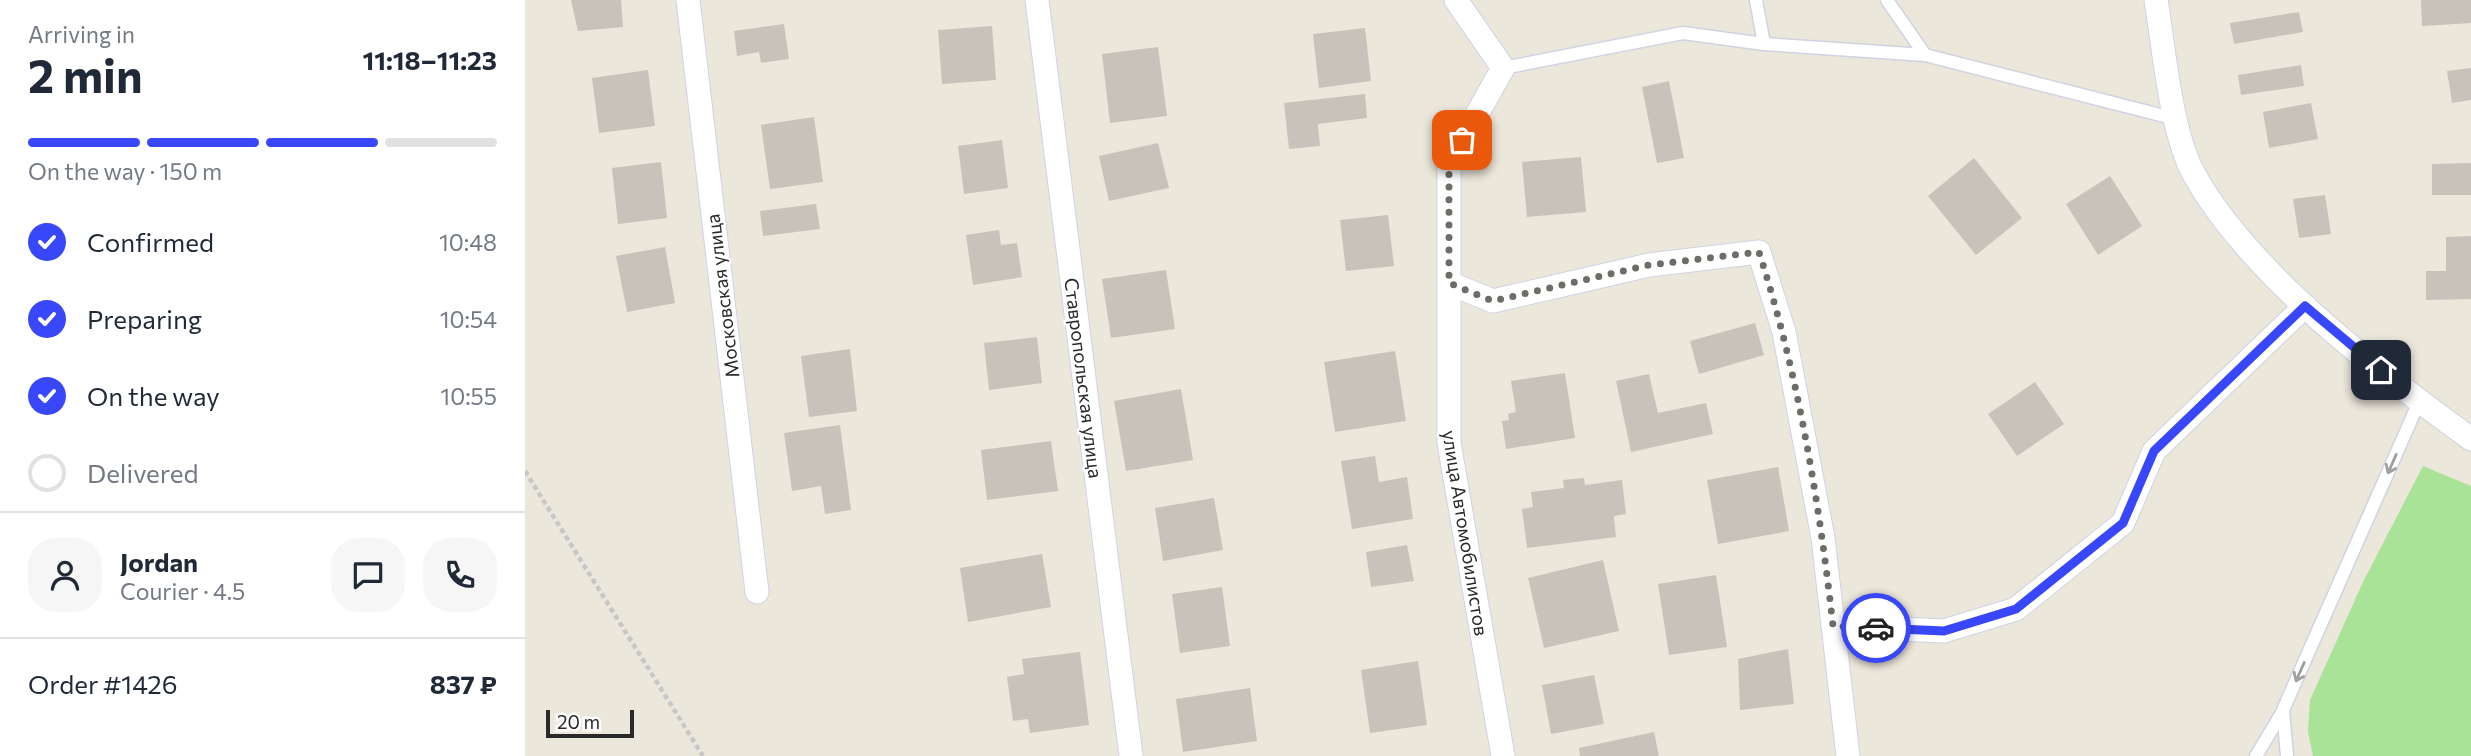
<!DOCTYPE html>
<meta charset="utf-8">
<style>
:root{--surface:#fff;--page:#f6f6f7;--text:#1f2937;--muted:#747a83;--line:#e0e1e3;--accent:#3947fb}
body{margin:0;font-family:Commissioner,sans-serif;background:var(--page);color:var(--text);height:100vh;display:flex;flex-direction:column;font-size:26px;white-space:nowrap}
*{box-sizing:border-box;margin:0}
p{font-size:23px;color:var(--muted)}
.icon{flex:none;width:38px;height:38px;fill:none;stroke:currentColor;stroke-width:2;stroke-linecap:round;stroke-linejoin:round}
.map{position:relative;flex:1;overflow:hidden}
.sheet{display:flex;flex-direction:column;background:var(--surface);width:525px}
.sheet>*{flex:none}
.scale{position:absolute;left:21px;bottom:18px;width:88px;box-sizing:border-box;padding-left:7px;border:4px solid #292929;border-top:0;font-size:19px;line-height:24px;white-space:nowrap;color:#292929;-webkit-text-stroke:5px #fff;paint-order:stroke}
.pin{position:absolute;display:grid;place-items:center;width:60px;height:60px;color:#fff;margin:-30px;border-radius:14px;box-shadow:0 4px 10px #0006}
.courier{position:absolute;display:grid;place-items:center;width:70px;height:70px;margin:-35px;border:5px solid #3947fb;border-radius:50%;background:#fff;color:#222;box-shadow:0 2px 9px #0007}
.head em{font-style:normal;font-weight:700}
.head div{display:flex;flex-direction:column-reverse}
.head{display:flex;align-items:center;justify-content:space-between;height:119px;padding:0 28px}
h1{font-size:46px;font-weight:700;line-height:52px}
.bar{display:grid;grid-template-columns:repeat(4,1fr);gap:10px 7px;align-content:center;height:84px;padding:0 28px}
.bar i{height:9px;border-radius:5px;background:var(--line)}
.bar .on{background:var(--accent)}
.bar p{grid-column:span 4}
.line{display:flex;align-items:center;gap:18px;padding:0 28px;border-top:2px solid var(--line)}
.line div{flex:1}
.round{display:grid;place-items:center;flex:none;width:74px;height:74px;border-radius:28px;background:var(--page)}
ol{padding:0 28px;list-style:none}
li{display:flex;align-items:center;gap:21px;height:77px}
li p{margin-inline-start:auto}
li .icon{padding:7px;border-radius:50%;background:var(--accent);color:#fff;stroke-width:4}
li:last-child{color:var(--muted)}
li i{width:38px;height:38px;border:4px solid var(--line);border-radius:50%}
main{display:flex;flex:1;min-height:0}
.map>svg:first-child{display:block}
.green{fill:#a8e397}
.building{fill:#c7c3bb}
.lines{fill:none;stroke-linecap:round;stroke-linejoin:round}
.service-casing{stroke:#d0d2e3;stroke-width:15}
.minor-casing{stroke:#d0d2e3;stroke-width:25}
.path{stroke:#c7c7c7;stroke-width:4.5;stroke-dasharray:5 3.5;stroke-linecap:butt}
.service{stroke:#fff;stroke-width:12}
.minor{stroke:#fff;stroke-width:23}
.oneway{stroke:#9f9f9f}
.done{stroke:#6d6c67;stroke-width:7;stroke-dasharray:0 12.6}
.route{stroke:#3947fb;stroke-width:9}
.labels{text-anchor:middle;dominant-baseline:central;stroke-width:5;stroke-linejoin:round;paint-order:stroke}
.street-label{font-size:19px;fill:#292929;stroke:#fff}
</style>
<main>
<section class="sheet">
<div class="head"><div><h1>2 min</h1><p>Arriving in</p></div><em>11:18–11:23</em></div>
<div class="bar"><i class="on"></i><i class="on"></i><i class="on"></i><i></i><p>On the way · 150 m</p></div>
<ol>
<li><svg class="icon" aria-label="check" viewBox="0 0 24 24"><path d="M5 12l5 5 9-10"/></svg>Confirmed<p>10:48</p></li>
<li><svg class="icon" aria-label="check" viewBox="0 0 24 24"><path d="M5 12l5 5 9-10"/></svg>Preparing<p>10:54</p></li>
<li><svg class="icon" aria-label="check" viewBox="0 0 24 24"><path d="M5 12l5 5 9-10"/></svg>On the way<p>10:55</p></li>
<li><i></i>Delivered</li>
</ol>
<div class="line" style="height:126px"><a class="round"><svg class="icon" aria-label="person" viewBox="0 0 24 24"><circle cx="12" cy="8" r="4"/><path d="M4 21q1-7 8-7t8 7"/></svg></a><div><b>Jordan</b><p>Courier · 4.5</p></div><a class="round"><svg class="icon" aria-label="chat" viewBox="0 0 24 24"><path d="M4 5h16v11H9l-5 4z"/></svg></a><a class="round"><svg class="icon" aria-label="phone" viewBox="0 0 24 24"><path d="M5 4h4l2 5-3 2q2 4 5 5l2-3 5 2v4C11 20 4 13 5 4z"/></svg></a></div>
<div class="line" style="height:91px"><div>Order #1426</div><b>837 ₽</b></div>
</section>
<div class="map">
<svg width="1946" height="756" viewBox="0 0 1946 756">
<rect width="100%" height="100%" fill="#ece7db"/>
<!-- green -->
<path class="green" d="M1898,466L1946,486V756H1788L1783,732L1785,700L1838,582Z"/>
<!-- building -->
<g class="building">
<path d="M46,0H96L98,27L53,31Z"/>
<path d="M1896,0H1946V23L1897,26Z"/>
<path d="M1774,12L1778,32L1709,44L1705,23Z"/>
<path d="M259,24L264,59L236,63L234,52L212,56L209,31Z"/>
<path d="M467,26L471,80L417,84L413,30Z"/>
<path d="M840,28L846,81L794,88L788,34Z"/>
<path d="M633,47L642,116L585,123L577,54Z"/>
<path d="M1776,65L1779,86L1716,95L1713,75Z"/>
<path d="M1946,68V100L1927,103L1922,71Z"/>
<path d="M123,70L130,126L74,133L67,78Z"/>
<path d="M1144,81L1159,158L1132,163L1117,87Z"/>
<path d="M840,94L842,118L793,124L795,146L764,149L759,103Z"/>
<path d="M1786,103L1793,139L1744,148L1738,112Z"/>
<path d="M289,117L298,182L245,189L236,125Z"/>
<path d="M477,140L483,188L439,194L433,146Z"/>
<path d="M633,143L644,188L584,201L574,156Z"/>
<path d="M1056,157L1061,212L1002,217L997,162Z"/>
<path d="M1449,158L1497,218L1451,255L1403,196Z"/>
<path d="M136,162L142,218L93,224L87,168Z"/>
<path d="M1946,163V195H1907V164Z"/>
<path d="M1585,176L1617,226L1573,255L1541,204Z"/>
<path d="M1800,195L1806,234L1774,238L1768,199Z"/>
<path d="M291,204L295,229L238,236L235,211Z"/>
<path d="M863,215L869,266L821,271L815,220Z"/>
<path d="M474,230L476,245L492,243L497,277L448,285L441,235Z"/>
<path d="M1946,236V299L1901,300V271H1921V237Z"/>
<path d="M140,247L150,303L102,312L91,256Z"/>
<path d="M641,270L650,329L586,338L577,279Z"/>
<path d="M1230,323L1239,355L1174,374L1165,341Z"/>
<path d="M512,337L517,383L464,390L459,343Z"/>
<path d="M325,349L332,411L284,417L276,356Z"/>
<path d="M870,351L881,421L810,432L799,362Z"/>
<path d="M1040,373L1050,438L981,449L977,421L984,420L983,414L991,412L986,381Z"/>
<path d="M1124,374L1133,413L1181,403L1188,434L1106,452L1091,381Z"/>
<path d="M1510,382L1539,424L1492,456L1463,414Z"/>
<path d="M656,389L668,460L601,471L589,401Z"/>
<path d="M315,425L326,510L300,514L296,486L267,491L259,433Z"/>
<path d="M526,441L533,491L462,500L456,450Z"/>
<path d="M850,456L854,482L882,477L888,519L827,529L816,461Z"/>
<path d="M1253,467L1264,531L1193,544L1182,480Z"/>
<path d="M1059,478L1060,485L1097,480L1101,514L1089,516L1091,537L1002,548L997,509L1008,507L1006,492L1039,488L1038,480Z"/>
<path d="M689,498L698,550L638,561L630,508Z"/>
<path d="M882,545L889,581L846,587L841,552Z"/>
<path d="M517,554L526,607L443,622L435,568Z"/>
<path d="M1078,560L1094,631L1019,648L1003,578Z"/>
<path d="M1191,575L1202,647L1144,655L1133,584Z"/>
<path d="M697,587L705,646L655,653L647,594Z"/>
<path d="M1263,649L1269,704L1215,710L1213,659Z"/>
<path d="M555,652L564,725L505,733L503,719L488,721L482,677L499,674L497,659Z"/>
<path d="M893,661L902,725L845,733L836,670Z"/>
<path d="M1069,675L1079,724L1026,734L1017,685Z"/>
<path d="M725,688L732,741L658,752L651,699Z"/>
<path d="M1129,732L1134,756H1055L1054,748Z"/>
</g>
<g class="lines">
<defs>
<g id="service">
<path d="M1231,0L1239,44"/>
<path d="M1362,0L1400,55"/>
<path d="M978,68L1158,33L1239,44L1400,55L1651,119"/>
<path d="M1731,756L1758,711"/>
<path d="M1762,756L1758,710L1894,402"/>
</g>
<g id="minor">
<path d="M163,0L232,592"/>
<path d="M512,0L606,756"/>
<path d="M931,0L978,68L924,164V443L978,756"/>
<path d="M1631,0C1639,49 1646,135 1670,176C1725,274 1856,374 1946,439"/>
<path d="M924,283L968,301L1124,265L1234,252L1259,332L1298,538L1323,756"/>
<path d="M1308,626L1419,631L1491,609L1598,523L1629,451L1780,306"/>
</g>
</defs>
<!-- service casing -->
<use href="#service" class="service-casing"/>
<!-- minor casing -->
<use href="#minor" class="minor-casing"/>
<!-- path -->
<path class="path" d="M0,471L178,756"/>
<!-- service -->
<use href="#service" class="service"/>
<!-- minor -->
<use href="#minor" class="minor"/>
</g>
<!-- one-way arrows -->
<defs><path id="oneway-shaft" d="M-6 0H5M1.5-3L5.5 0L1.5 3" fill="none" stroke-width="1.6" stroke-linecap="round" stroke-linejoin="round" transform="scale(1.75)"/></defs>
<g class="oneway">
<use href="#oneway-shaft" transform="translate(1867 464) rotate(114)"/>
<use href="#oneway-shaft" transform="translate(1775 672) rotate(114)"/>
</g>
<g class="lines">
<!-- done -->
<path class="done" d="M937,140L924,164V283L968,301L1124,265L1234,252C1273,373 1294,500 1308,626L1351,628"/>
<!-- route -->
<path class="route" d="M1351,628L1419,631L1491,609L1598,523L1629,451L1780,306L1856,370"/>
</g>
<g class="labels">
<!-- street labels -->
<g class="street-label">
<text transform="translate(197 296) rotate(-97)">Московская улица</text>
<text transform="translate(559 378) rotate(83)">Ставропольская улица</text>
<text transform="translate(941 533) rotate(81)">улица Автомобилистов</text>
</g>
</g>
</svg>
<div class="scale">20 m</div>
<div class="pin" style="left:937px;top:140px;background:#ea580c"><svg class="icon" aria-label="bag" viewBox="0 0 24 24"><path d="M5 8h14l-1 12H6zM9 8a3 3 0 0 1 6 0"/></svg></div>
<div class="pin" style="left:1856px;top:370px;background:#1f2937"><svg class="icon" aria-label="home" viewBox="0 0 24 24"><path d="M3 11l9-7 9 7M6 9v11h12V9"/></svg></div>
<div class="courier" style="left:1351px;top:628px"><svg class="icon" aria-label="car" viewBox="0 0 24 24"><path d="M5 17H2v-5l4-1 3-4h7l3 4 3 1v5h-3M9 17h6M6 11h13"/><circle cx="7" cy="17" r="2"/><circle cx="17" cy="17" r="2"/></svg></div>
</div>
</main>
